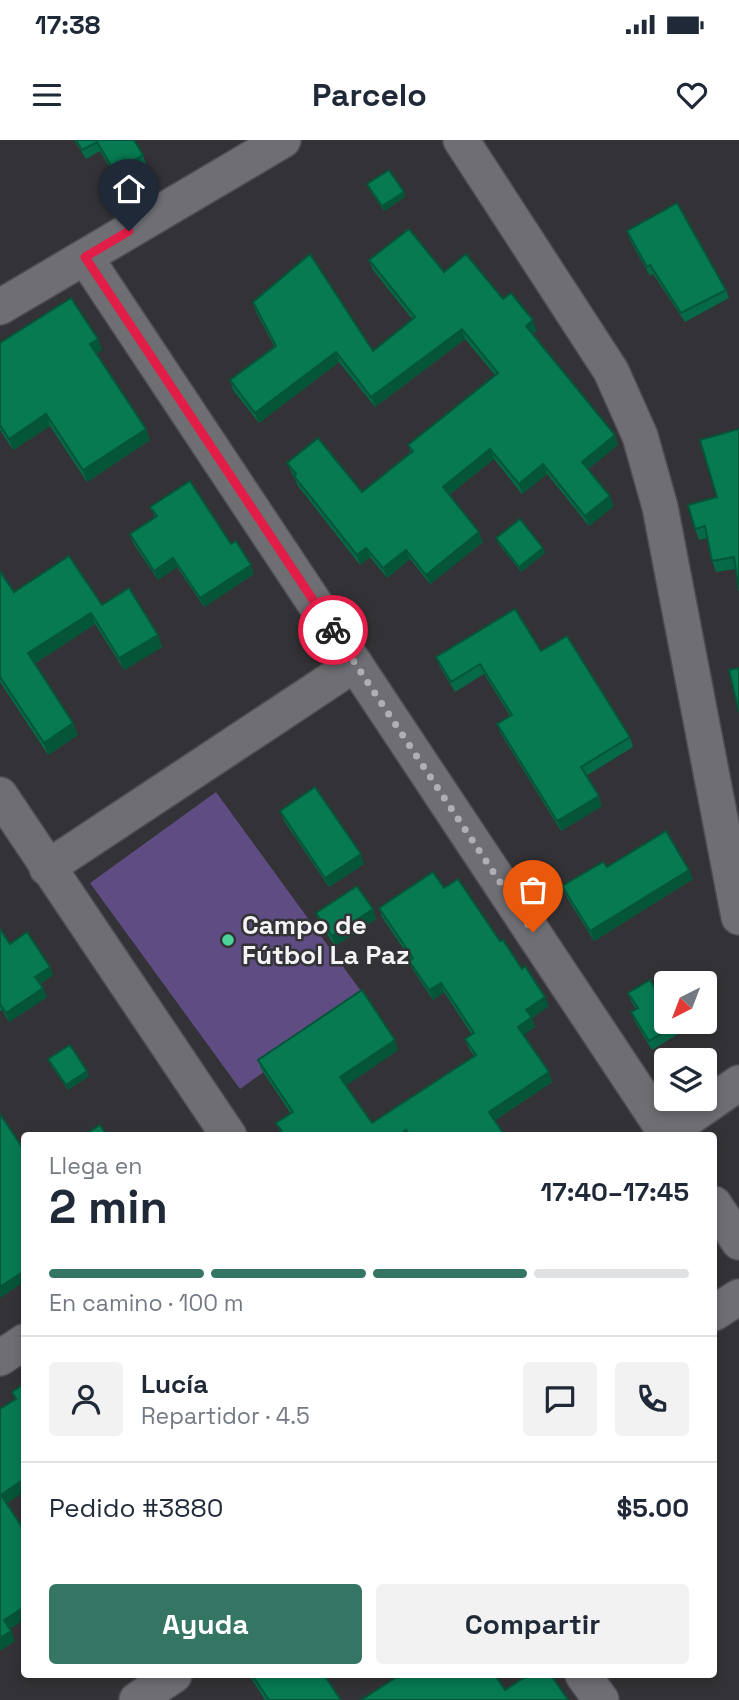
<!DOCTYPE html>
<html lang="es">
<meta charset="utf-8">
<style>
:root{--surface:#fff;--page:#f2f2f3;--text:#1f2937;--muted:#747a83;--line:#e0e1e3;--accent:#347564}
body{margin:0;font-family:"Space Grotesk",sans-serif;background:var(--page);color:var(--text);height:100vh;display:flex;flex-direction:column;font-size:26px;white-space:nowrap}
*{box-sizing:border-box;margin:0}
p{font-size:23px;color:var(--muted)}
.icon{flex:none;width:38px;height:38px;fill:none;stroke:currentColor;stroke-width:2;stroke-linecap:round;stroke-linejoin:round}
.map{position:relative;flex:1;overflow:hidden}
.details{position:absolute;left:21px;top:992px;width:696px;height:546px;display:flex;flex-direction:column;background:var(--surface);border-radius:7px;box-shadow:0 4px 10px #0003}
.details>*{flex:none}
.needle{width:46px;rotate:222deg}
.buttons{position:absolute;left:654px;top:831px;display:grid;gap:14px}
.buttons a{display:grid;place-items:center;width:63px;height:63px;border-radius:7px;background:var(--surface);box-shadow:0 4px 10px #0003;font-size:35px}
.pin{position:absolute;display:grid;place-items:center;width:60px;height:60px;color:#fff;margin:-72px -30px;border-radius:50% 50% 50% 0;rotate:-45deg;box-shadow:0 0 7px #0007}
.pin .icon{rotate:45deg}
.courier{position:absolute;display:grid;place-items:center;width:70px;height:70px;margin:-35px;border:5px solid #e11d48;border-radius:50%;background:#fff;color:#222;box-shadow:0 2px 9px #0007}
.overview em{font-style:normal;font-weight:700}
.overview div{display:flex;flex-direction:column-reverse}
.overview{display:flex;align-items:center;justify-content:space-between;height:119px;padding:0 28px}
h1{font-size:46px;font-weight:700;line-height:52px}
.bar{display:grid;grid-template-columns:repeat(4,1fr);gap:10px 7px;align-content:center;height:84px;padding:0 28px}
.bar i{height:9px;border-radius:5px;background:var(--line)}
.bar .selected{background:var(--accent)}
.bar p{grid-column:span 4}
.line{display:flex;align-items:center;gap:18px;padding:0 28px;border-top:2px solid var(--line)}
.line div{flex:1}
.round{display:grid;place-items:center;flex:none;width:74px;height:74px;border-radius:7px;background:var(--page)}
.primary-button{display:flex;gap:14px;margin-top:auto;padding:14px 28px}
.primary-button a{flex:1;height:80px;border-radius:7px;background:var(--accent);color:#fff;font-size:28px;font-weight:700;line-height:80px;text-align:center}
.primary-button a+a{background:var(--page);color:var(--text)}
.status{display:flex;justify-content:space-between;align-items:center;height:49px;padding:0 35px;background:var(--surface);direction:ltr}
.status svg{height:19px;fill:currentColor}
header{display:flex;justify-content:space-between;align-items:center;height:91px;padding:0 28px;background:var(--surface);font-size:32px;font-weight:700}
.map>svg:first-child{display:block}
.green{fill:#5f4c82}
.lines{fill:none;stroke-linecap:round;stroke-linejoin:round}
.street-casing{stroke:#4f4d52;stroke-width:38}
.street{stroke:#6f6e73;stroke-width:35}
.wall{fill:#066947}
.shaded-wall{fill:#055539}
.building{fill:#077a52;stroke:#055539;stroke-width:2}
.done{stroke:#b0afb3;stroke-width:7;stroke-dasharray:0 12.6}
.route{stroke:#e11d48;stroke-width:9}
.poi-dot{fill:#4dd39a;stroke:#333236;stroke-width:2.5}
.labels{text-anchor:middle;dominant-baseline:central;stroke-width:5;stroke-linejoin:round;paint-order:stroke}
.poi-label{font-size:26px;font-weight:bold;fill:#f4f3f6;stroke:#333236;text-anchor:start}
</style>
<div class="status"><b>17:38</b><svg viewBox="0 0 49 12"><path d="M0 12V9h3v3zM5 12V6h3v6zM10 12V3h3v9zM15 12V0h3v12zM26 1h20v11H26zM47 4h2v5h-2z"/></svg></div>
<header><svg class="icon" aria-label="menu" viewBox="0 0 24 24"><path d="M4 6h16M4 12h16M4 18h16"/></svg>Parcelo<svg class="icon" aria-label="heart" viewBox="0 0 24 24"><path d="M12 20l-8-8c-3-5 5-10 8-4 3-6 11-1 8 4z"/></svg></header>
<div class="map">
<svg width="739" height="1560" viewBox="0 0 739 1560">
<rect width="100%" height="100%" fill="#333236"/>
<!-- green -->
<path class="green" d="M216,652L366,858L240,949L90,743Z"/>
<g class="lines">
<defs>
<g id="street">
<path d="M461,0L611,231L640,296L660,367L739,777"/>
<path d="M85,117L668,996"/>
<path d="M0,167L283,0"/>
<path d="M0,655L229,996"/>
<path d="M47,728L355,524"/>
<path d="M667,993L739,943"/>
<path d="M714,1064L739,1102"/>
<path d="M714,1173L739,1157"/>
<path d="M0,1218L24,1202"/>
<path d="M583,1535L601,1560"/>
<path d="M137,1560L174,1535"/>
</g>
</defs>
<!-- street casing -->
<use href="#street" class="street-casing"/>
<!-- street -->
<use href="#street" class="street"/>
</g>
<!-- wall -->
<g class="wall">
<path d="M74,0H134L143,15L146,24L118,41L100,11L86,19Z"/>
<path d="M367,44L404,52L405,57L384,71L369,49Z"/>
<path d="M627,91L726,150L729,158L685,182L653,134L650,136L630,100Z"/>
<path d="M369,120L444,132L503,159L537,190L533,194L615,295L618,305L588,329L614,366L589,386L547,334L522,354L494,319L449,355L483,402L430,444L410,419L387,438L370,417L360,425L298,346L287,323L362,352L411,313L408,305L495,235L465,199L375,267L339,222L259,283L233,250L230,240L274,206L256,172L253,162L373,211L412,179L373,130Z"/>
<path d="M98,199L102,210L96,213L150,300L87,342L50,286L13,310L0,290V203Z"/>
<path d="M739,289L736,429L716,432L712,421L707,398L699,400L695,389L717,357Z"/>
<path d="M150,367L231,404L254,434L204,467L177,427L158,440L133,403L130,394L155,377Z"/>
<path d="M496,398L543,408L545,413L521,432L498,403Z"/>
<path d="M0,431L14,452L102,465L158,495L162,507L124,530L95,484L34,524L78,595L48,615L0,542Z"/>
<path d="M541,511L630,597L633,607L586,636L602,666L561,691L501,594L497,584L510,576L484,534L455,552L440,527L436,517Z"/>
<path d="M280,671L364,724L329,747L284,681Z"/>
<path d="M693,739L594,801L566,756L562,746Z"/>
<path d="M444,748L500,801L522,829L549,866L532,878L535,887L523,895L549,932L552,942L494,981L505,996H282L276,983L291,974L261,929L258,920L398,910L346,945L372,983L474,916L469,909L465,899L472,895L444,852L433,860L413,830L409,821L411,820L382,777L379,768Z"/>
<path d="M373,769L376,779L335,806L319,783L316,773Z"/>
<path d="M0,789L10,804L53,835L40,844L47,857L9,882L2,870L0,871Z"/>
<path d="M628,853L659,855L667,882H686L688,888L652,910L634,880L631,872L636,869L631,861Z"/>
<path d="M48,919L89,936L68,950L50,924Z"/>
<path d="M249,1535H324L341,1560H265Z"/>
</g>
<!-- shaded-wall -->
<g class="shaded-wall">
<path d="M404,52L405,57L384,71L382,66Z"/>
<path d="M533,180L537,190L530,196L526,186Z"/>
<path d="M462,189L465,199L375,267L371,257Z"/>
<path d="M98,199L102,210L94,215L90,204Z"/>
<path d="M336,212L339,222L259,283L255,273Z"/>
<path d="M46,274L50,286L13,310L9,299Z"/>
<path d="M146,289L150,300L87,342L83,330Z"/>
<path d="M615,295L618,305L585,331L582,322Z"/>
<path d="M490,309L494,319L446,357L443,347Z"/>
<path d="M543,324L547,334L522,354L519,344Z"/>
<path d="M610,356L614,366L589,386L585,376Z"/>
<path d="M479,392L483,402L430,444L426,435Z"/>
<path d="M366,408L370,417L360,425L357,415Z"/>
<path d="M543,408L545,413L521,432L519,427Z"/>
<path d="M406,410L410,419L387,438L383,428Z"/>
<path d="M173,418L177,427L158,440L154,431Z"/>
<path d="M251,425L254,434L204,467L200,458Z"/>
<path d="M91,473L95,484L32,525L28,513Z"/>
<path d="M158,495L162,507L124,530L119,518Z"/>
<path d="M73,583L78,595L48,615L44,603Z"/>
<path d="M599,656L602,666L561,691L557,681Z"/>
<path d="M361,714L364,724L329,747L325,738Z"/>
<path d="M689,730L693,739L594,801L590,791Z"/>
<path d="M373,769L376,779L335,806L332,796Z"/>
<path d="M50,827L53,835L39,845L35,837Z"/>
<path d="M441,843L444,852L433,860L429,850Z"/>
<path d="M43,848L47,857L9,882L6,873Z"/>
<path d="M545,857L549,866L532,878L535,887L521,897L518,887L526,870Z"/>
<path d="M395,900L398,910L344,947L340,937Z"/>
<path d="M87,931L89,936L68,950L66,945Z"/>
<path d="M549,932L552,942L492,982L489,972Z"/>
<path d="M406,990L408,996H398Z"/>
<path d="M24,1131V1142L0,1158V1147Z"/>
<path d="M24,1339V1352L5,1365L1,1355Z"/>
<path d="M24,1467V1480L8,1490L4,1480Z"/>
<path d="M11,1491L15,1501L0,1511V1498Z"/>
</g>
<!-- building -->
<g class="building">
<path d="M76,0H134L143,15L115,32L97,2L82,10Z"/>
<path d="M389,30L404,52L382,66L367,44Z"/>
<path d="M677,63L726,150L681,173L650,125L647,127L627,91Z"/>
<path d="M409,89L444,132L466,114L503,159L511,153L533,180L526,186L615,295L582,322L610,356L585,376L543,324L519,344L490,309L443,347L479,392L426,435L406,410L383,428L366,408L357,415L294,336L296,334L287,323L318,298L362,352L413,311L408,305L498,233L462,189L371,257L336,212L255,273L230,240L276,206L253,162L310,114L373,211L415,177L369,120Z"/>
<path d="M71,158L98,199L90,204L146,289L83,330L46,274L9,299L0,285V203Z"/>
<path d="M739,289V451L734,417L712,421L705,386L695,389L688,365L717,357L700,300Z"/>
<path d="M190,341L231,404L236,401L251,425L200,458L173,418L154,431L130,394L157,376L150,367Z"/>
<path d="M520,379L543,408L519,427L496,398Z"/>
<path d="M69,416L102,465L129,448L158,495L119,518L91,473L28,513L73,583L44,603L0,537V431L14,452Z"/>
<path d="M515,469L541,511L567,496L630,597L581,627L599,656L557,681L497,584L512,575L480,524L451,542L436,517Z"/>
<path d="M739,528V572L729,530Z"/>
<path d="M315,647L361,714L325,738L280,671Z"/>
<path d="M666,691L689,730L590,791L562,746L603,722L607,727Z"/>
<path d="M433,732L444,748L458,739L500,801L503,800L522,829L525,826L545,857L526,870L532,877L518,887L549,932L489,972L505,996H410L406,990L398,996H285L276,983L293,972L258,920L362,850L395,900L340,937L372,983L476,915L465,899L474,893L441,843L429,850L409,821L413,818L379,768Z"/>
<path d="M357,746L373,769L332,796L316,773Z"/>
<path d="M0,789L10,804L27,792L50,827L35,837L43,848L6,873L0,864Z"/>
<path d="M650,840L659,855L667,850V882H680L649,901L631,872L638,868L628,853Z"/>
<path d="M70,905L87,931L66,945L48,919Z"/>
<path d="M0,974L24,1010V1131L0,1147Z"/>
<path d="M100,985L107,996H83Z"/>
<path d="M24,1244V1339L1,1355L24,1390V1467L4,1480L11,1491L0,1498V1269L16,1259L12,1252Z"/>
<path d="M252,1535H324L341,1560H269Z"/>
<path d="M400,1535H495L505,1550L528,1535H551L568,1560H361Z"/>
</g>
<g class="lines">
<!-- done -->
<path class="done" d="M333,490L533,792"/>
<!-- route -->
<path class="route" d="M129,91L85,117L333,490"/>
</g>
<!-- markers -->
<circle class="poi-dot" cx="228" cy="800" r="7"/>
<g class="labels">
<!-- poi labels -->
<g class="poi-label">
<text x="242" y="785">Campo de<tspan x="242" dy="30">Fútbol La Paz</tspan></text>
</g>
</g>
</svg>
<div class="buttons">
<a><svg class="needle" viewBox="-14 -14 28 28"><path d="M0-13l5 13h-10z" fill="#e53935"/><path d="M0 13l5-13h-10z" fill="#747a83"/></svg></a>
<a><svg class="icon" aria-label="layers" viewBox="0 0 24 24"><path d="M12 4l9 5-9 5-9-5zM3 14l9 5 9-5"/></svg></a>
</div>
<div class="pin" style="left:533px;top:792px;background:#ea580c"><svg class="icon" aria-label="bag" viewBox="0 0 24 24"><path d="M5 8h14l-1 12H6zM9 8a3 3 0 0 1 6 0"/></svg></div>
<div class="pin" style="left:129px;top:91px;background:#1f2937"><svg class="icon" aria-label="home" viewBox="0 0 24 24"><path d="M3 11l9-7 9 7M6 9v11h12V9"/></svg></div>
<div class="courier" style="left:333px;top:490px"><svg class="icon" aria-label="bike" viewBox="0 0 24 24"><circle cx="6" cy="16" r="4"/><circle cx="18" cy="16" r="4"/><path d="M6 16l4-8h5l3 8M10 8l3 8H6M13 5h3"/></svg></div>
<section class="details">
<div class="overview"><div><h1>2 min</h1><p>Llega en</p></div><em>17:40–17:45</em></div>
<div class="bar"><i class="selected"></i><i class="selected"></i><i class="selected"></i><i></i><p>En camino · 100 m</p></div>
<div class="line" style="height:126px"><a class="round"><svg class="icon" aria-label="person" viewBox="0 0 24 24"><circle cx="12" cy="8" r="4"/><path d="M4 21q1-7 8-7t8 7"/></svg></a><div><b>Lucía</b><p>Repartidor · 4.5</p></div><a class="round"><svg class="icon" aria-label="chat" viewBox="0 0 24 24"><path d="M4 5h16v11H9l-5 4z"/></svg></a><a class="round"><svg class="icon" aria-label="phone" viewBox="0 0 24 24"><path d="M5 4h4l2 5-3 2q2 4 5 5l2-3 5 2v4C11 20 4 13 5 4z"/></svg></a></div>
<div class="line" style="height:91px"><div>Pedido #3880</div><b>$5.00</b></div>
<div class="primary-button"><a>Ayuda</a><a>Compartir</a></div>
</section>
</div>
